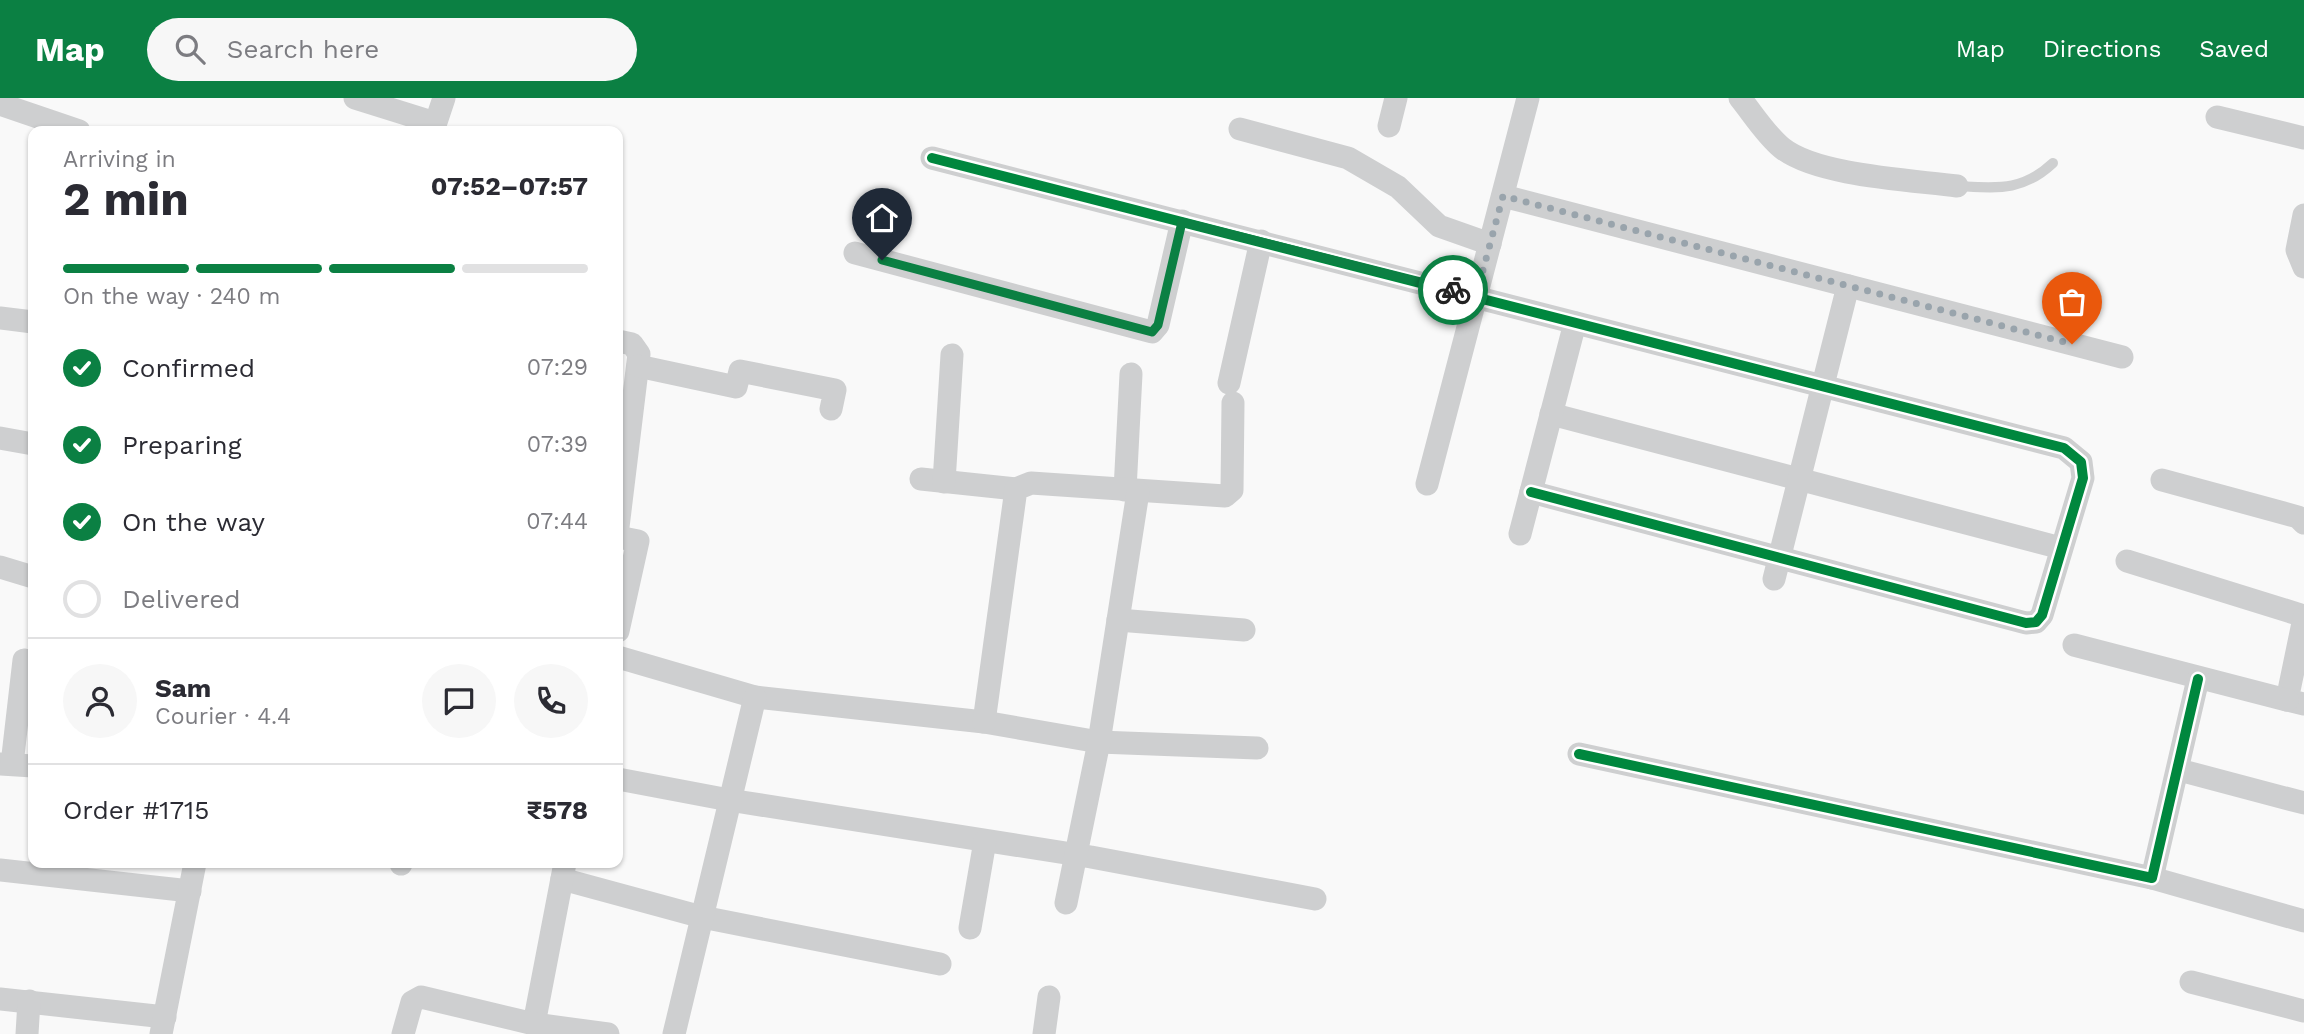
<!DOCTYPE html>
<meta charset="utf-8">
<style>
:root{--surface:#fff;--page:#f7f7f7;--text:#2b2b33;--muted:#7c7c81;--line:#e1e1e2;--accent:#0b8043}
body{margin:0;font-family:"Work Sans",sans-serif;background:var(--page);color:var(--text);height:100vh;display:flex;flex-direction:column;font-size:26px;white-space:nowrap}
*{box-sizing:border-box;margin:0}
p{font-size:23px;color:var(--muted)}
.icon{flex:none;width:38px;height:38px;fill:none;stroke:currentColor;stroke-width:2;stroke-linecap:round;stroke-linejoin:round}
.map{position:relative;flex:1;overflow:hidden}
.panel{position:absolute;left:28px;top:28px;width:595px;height:742px;display:flex;flex-direction:column;background:var(--surface);border-radius:14px;box-shadow:0 2px 5px #0004}
.panel>*{flex:none}
.pin{position:absolute;display:grid;place-items:center;width:60px;height:60px;color:#fff;margin:-72px -30px;border-radius:50% 50% 50% 0;rotate:-45deg;box-shadow:0 0 7px #0007}
.pin .icon{rotate:45deg}
.courier{position:absolute;display:grid;place-items:center;width:70px;height:70px;margin:-35px;border:5px solid #0b8043;border-radius:50%;background:#fff;color:#222;box-shadow:0 2px 9px #0007}
.headline em{font-style:normal;font-weight:700}
.headline div{display:flex;flex-direction:column-reverse}
.headline{display:flex;align-items:center;justify-content:space-between;height:119px;padding:0 35px}
h1{font-size:46px;font-weight:700;line-height:52px}
.bar{display:grid;grid-template-columns:repeat(4,1fr);gap:10px 7px;align-content:center;height:84px;padding:0 35px}
.bar i{height:9px;border-radius:5px;background:var(--line)}
.bar .active{background:var(--accent)}
.bar p{grid-column:span 4}
.line{display:flex;align-items:center;gap:18px;padding:0 35px;border-top:2px solid var(--line)}
.line div{flex:1}
.round{display:grid;place-items:center;flex:none;width:74px;height:74px;border-radius:37px;background:var(--page)}
ol{padding:0 35px;list-style:none}
li{display:flex;align-items:center;gap:21px;height:77px}
li p{margin-inline-start:auto}
li .icon{padding:7px;border-radius:50%;background:var(--accent);color:#fff;stroke-width:4}
li:last-child{color:var(--muted)}
li i{width:38px;height:38px;border:4px solid var(--line);border-radius:50%}
header{display:flex;align-items:center;gap:42px;box-sizing:border-box;height:98px;padding:0 35px;background:var(--accent);color:#fff}
header strong{font-size:33px}
nav{display:flex;gap:38px;margin-inline-start:auto;font-size:24px}
.search{width:490px;height:63px;background:var(--page);display:flex;align-items:center;gap:18px;box-sizing:border-box;padding:0 24px;border-radius:38px;color:var(--muted);font-size:26px}
.map>svg:first-child{display:block}
.lines{fill:none;stroke-linecap:round;stroke-linejoin:round}
.service{stroke:#cecfd0;stroke-width:10}
.minor{stroke:#cecfd0;stroke-width:23}
.cycleway-casing{stroke:#fff;stroke-width:15}
.cycleway{stroke:#00873e;stroke-width:10}
.done{stroke:#99a4ac;stroke-width:7;stroke-dasharray:0 12.6}
.route{stroke:#0b8043;stroke-width:9}
</style>
<header>
<strong>Map</strong>
<div class="search"><svg class="icon" aria-label="search" viewBox="0 0 24 24"><circle cx="10" cy="10" r="6"/><path d="M15 15l6 6"/></svg>Search here</div>
<nav><a>Map</a><a>Directions</a><a>Saved</a></nav>
</header>
<div class="map">
<svg width="2304" height="936" viewBox="0 0 2304 936">
<rect width="100%" height="100%" fill="#f9f9f9"/>
<g class="lines">
<!-- service -->
<path class="service" d="M1957,88C1997,90 2022,94 2053,65"/>
<!-- minor -->
<g class="minor">
<path d="M355,0L435,25"/>
<path d="M1740,0C1753,16 1766,37 1782,50C1817,78 1912,82 1957,88"/>
<path d="M0,6L79,33"/>
<path d="M2217,19L2304,40"/>
<path d="M1389,28L1396,0"/>
<path d="M1240,31L1348,60L1398,89L1439,128L1490,146"/>
<path d="M433,33L444,0"/>
<path d="M932,60L2064,350L2081,364L2083,380L2042,517L2036,524L2026,525L1531,394"/>
<path d="M1503,98L2122,259"/>
<path d="M2304,117L2297,152L2304,169"/>
<path d="M855,155L1152,234L1158,227L1182,123"/>
<path d="M0,220L33,224"/>
<path d="M618,243L632,246L639,256L618,429"/>
<path d="M638,268L736,289L740,273L835,292L831,311"/>
<path d="M1229,285L1261,143"/>
<path d="M1551,316L2061,450"/>
<path d="M0,340L33,346"/>
<path d="M921,381L1016,391"/>
<path d="M2162,382L2298,419L2304,425"/>
<path d="M944,384L952,257"/>
<path d="M1427,386L1528,0"/>
<path d="M1125,392L1131,276"/>
<path d="M1520,436L1575,225"/>
<path d="M618,439L638,443L618,533"/>
<path d="M2127,463L2304,518"/>
<path d="M0,469L33,479"/>
<path d="M1774,481L1848,188"/>
<path d="M2304,520L2287,602L2304,606"/>
<path d="M1118,522L1244,532"/>
<path d="M2074,547L2287,602"/>
<path d="M618,559L755,599L984,624L1099,644L1257,650"/>
<path d="M984,624L1016,391L1031,385L1225,398L1232,392L1233,305"/>
<path d="M1579,656L2152,780L2198,581"/>
<path d="M0,666L33,668"/>
<path d="M12,666L24,562"/>
<path d="M2179,672L2304,705"/>
<path d="M618,681L729,702L1091,759L1315,801"/>
<path d="M401,766V765"/>
<path d="M0,772L190,793"/>
<path d="M2152,780L2304,823"/>
<path d="M562,781L702,819L940,866"/>
<path d="M1066,805L1099,644L1138,394"/>
<path d="M970,830L985,743"/>
<path d="M2191,884L2304,913"/>
<path d="M0,901L165,919"/>
<path d="M534,926L565,765"/>
<path d="M27,936L29,903"/>
<path d="M161,936L195,765"/>
<path d="M403,936L412,904L421,899L534,926L608,936"/>
<path d="M674,936L755,599"/>
<path d="M1044,936L1049,899"/>
</g>
<defs>
<g id="cycleway">
<path d="M932,60L2064,350L2081,364L2083,380L2042,517L2036,524L2026,525L1531,394"/>
<path d="M1579,656L2152,780L2198,581"/>
</g>
</defs>
<!-- cycleway casing -->
<use href="#cycleway" class="cycleway-casing"/>
<!-- cycleway -->
<use href="#cycleway" class="cycleway"/>
</g>
<g class="lines">
<!-- done -->
<path class="done" d="M1453,192L1476,198L1503,98L2072,246"/>
<!-- route -->
<path class="route" d="M882,162L1152,234L1158,227L1182,124L1453,192"/>
</g>
</svg>
<div class="pin" style="left:2072px;top:246px;background:#ea580c"><svg class="icon" aria-label="bag" viewBox="0 0 24 24"><path d="M5 8h14l-1 12H6zM9 8a3 3 0 0 1 6 0"/></svg></div>
<div class="pin" style="left:882px;top:162px;background:#1f2937"><svg class="icon" aria-label="home" viewBox="0 0 24 24"><path d="M3 11l9-7 9 7M6 9v11h12V9"/></svg></div>
<div class="courier" style="left:1453px;top:192px"><svg class="icon" aria-label="bike" viewBox="0 0 24 24"><circle cx="6" cy="16" r="4"/><circle cx="18" cy="16" r="4"/><path d="M6 16l4-8h5l3 8M10 8l3 8H6M13 5h3"/></svg></div>
<section class="panel">
<div class="headline"><div><h1>2 min</h1><p>Arriving in</p></div><em>07:52–07:57</em></div>
<div class="bar"><i class="active"></i><i class="active"></i><i class="active"></i><i></i><p>On the way · 240 m</p></div>
<ol>
<li><svg class="icon" aria-label="check" viewBox="0 0 24 24"><path d="M5 12l5 5 9-10"/></svg>Confirmed<p>07:29</p></li>
<li><svg class="icon" aria-label="check" viewBox="0 0 24 24"><path d="M5 12l5 5 9-10"/></svg>Preparing<p>07:39</p></li>
<li><svg class="icon" aria-label="check" viewBox="0 0 24 24"><path d="M5 12l5 5 9-10"/></svg>On the way<p>07:44</p></li>
<li><i></i>Delivered</li>
</ol>
<div class="line" style="height:126px"><a class="round"><svg class="icon" aria-label="person" viewBox="0 0 24 24"><circle cx="12" cy="8" r="4"/><path d="M4 21q1-7 8-7t8 7"/></svg></a><div><b>Sam</b><p>Courier · 4.4</p></div><a class="round"><svg class="icon" aria-label="chat" viewBox="0 0 24 24"><path d="M4 5h16v11H9l-5 4z"/></svg></a><a class="round"><svg class="icon" aria-label="phone" viewBox="0 0 24 24"><path d="M5 4h4l2 5-3 2q2 4 5 5l2-3 5 2v4C11 20 4 13 5 4z"/></svg></a></div>
<div class="line" style="height:91px"><div>Order #1715</div><b>₹578</b></div>
</section>
</div>
